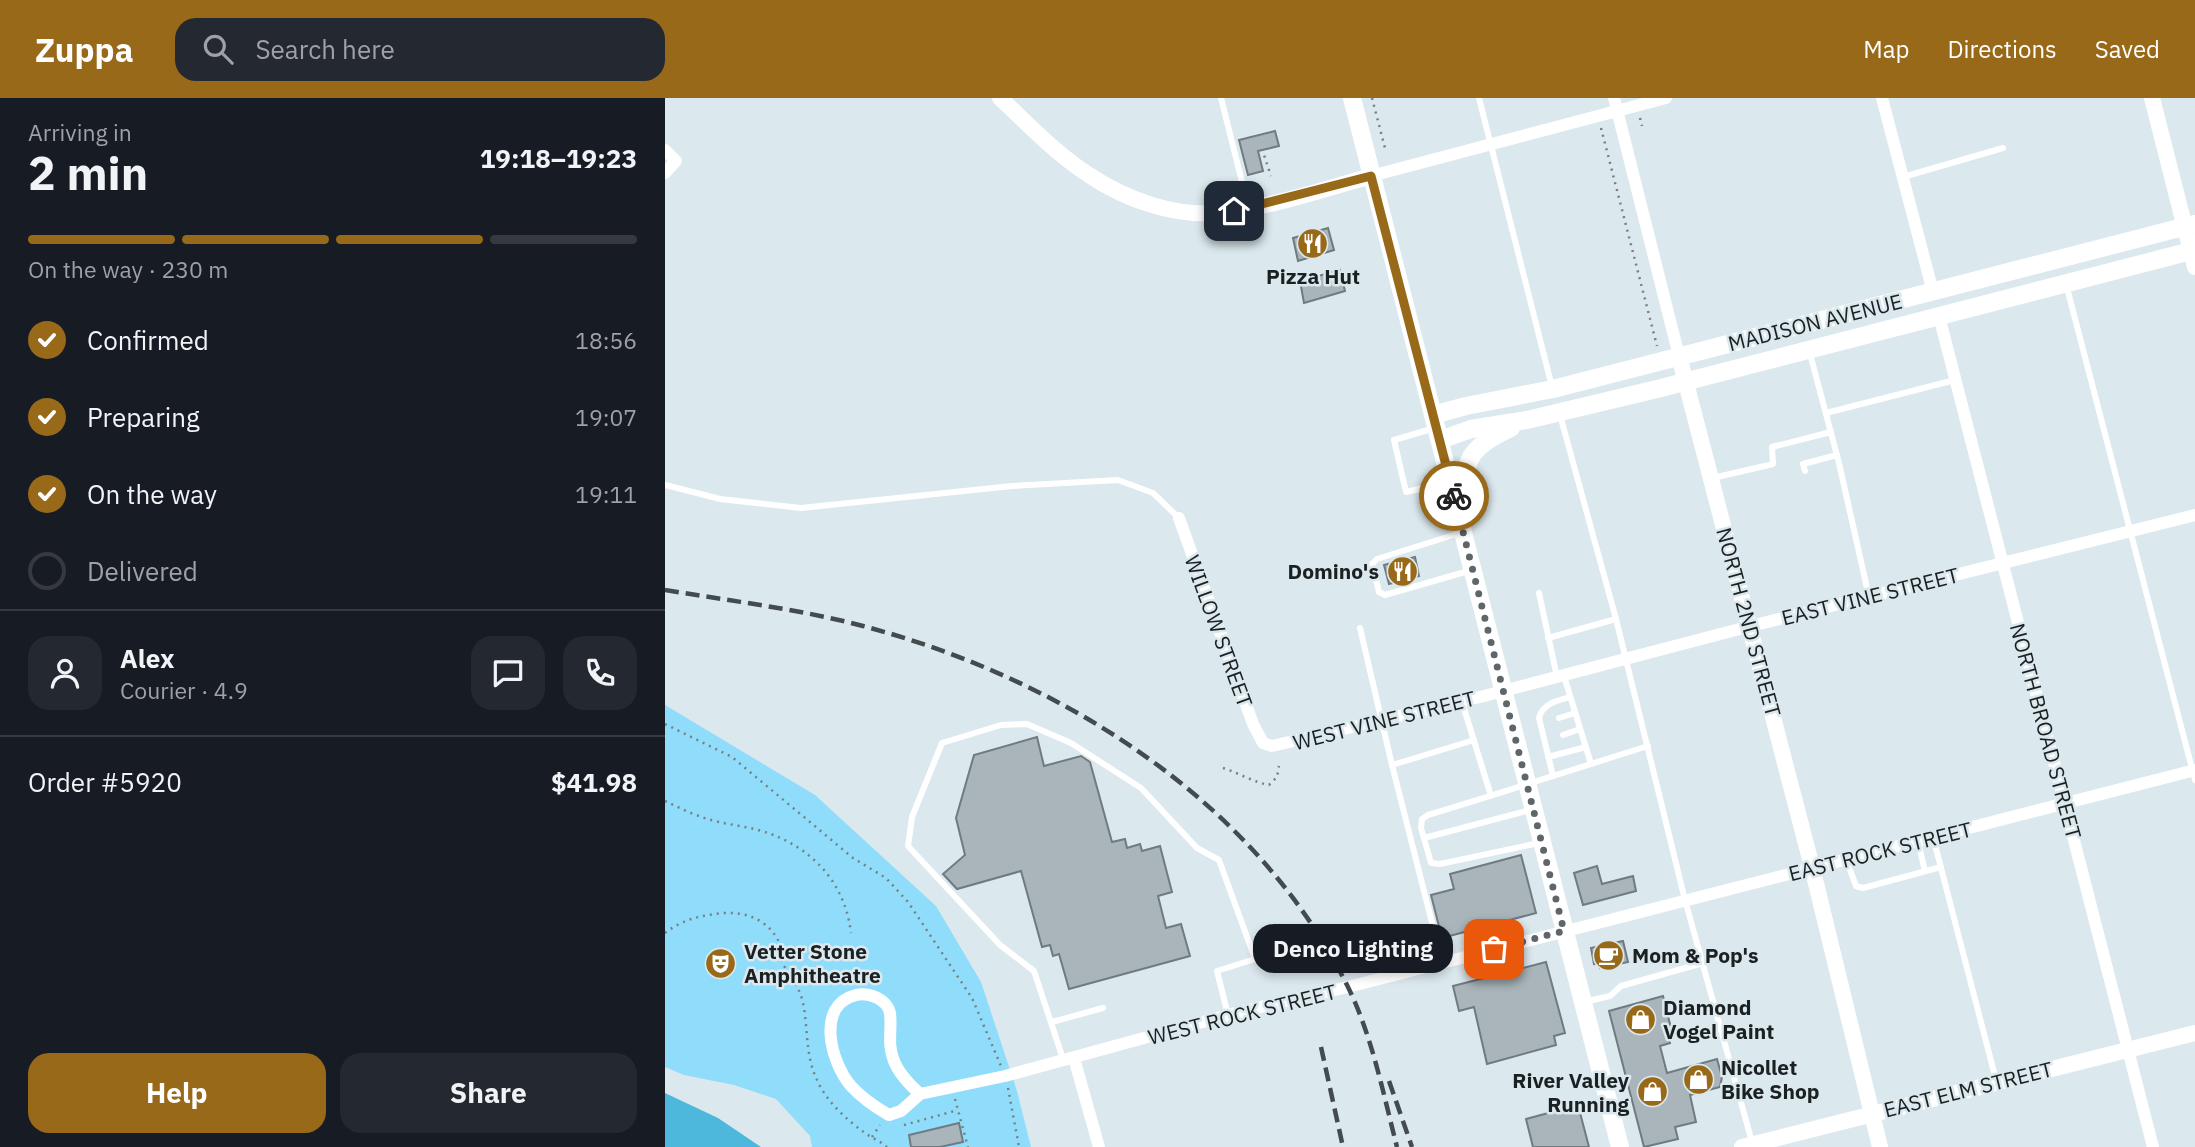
<!DOCTYPE html>
<meta charset="utf-8">
<style>
:root{--surface:#171b24;--page:#242831;--text:#f1f3f6;--muted:#9ea1a6;--line:#363941;--accent:#986919}
body{margin:0;font-family:"IBM Plex Sans",sans-serif;background:var(--page);color:var(--text);height:100vh;display:flex;flex-direction:column;font-size:26px;white-space:nowrap}
*{box-sizing:border-box;margin:0}
p{font-size:23px;color:var(--muted)}
.icon{flex:none;width:38px;height:38px;fill:none;stroke:currentColor;stroke-width:2;stroke-linecap:round;stroke-linejoin:round}
.map{position:relative;flex:1;overflow:hidden}
.drawer{display:flex;flex-direction:column;background:var(--surface);width:665px}
.drawer>*{flex:none}
.pin{position:absolute;display:grid;place-items:center;width:60px;height:60px;color:#fff;margin:-30px;border-radius:14px;box-shadow:0 4px 10px #0006}
.courier{position:absolute;display:grid;place-items:center;width:70px;height:70px;margin:-35px;border:5px solid #986919;border-radius:50%;background:#fff;color:#222;box-shadow:0 2px 9px #0007}
.bubble{position:absolute;height:49px;border-radius:21px;background:var(--surface);box-shadow:0 4px 10px #0003;font-size:23px;font-weight:800;line-height:49px;text-align:center}
.summary em{font-style:normal;font-weight:800}
.summary div{display:flex;flex-direction:column-reverse}
.summary{display:flex;align-items:center;justify-content:space-between;height:119px;padding:0 28px}
h1{font-size:46px;font-weight:800;line-height:52px}
.bar{display:grid;grid-template-columns:repeat(4,1fr);gap:10px 7px;align-content:center;height:84px;padding:0 28px}
.bar i{height:9px;border-radius:5px;background:var(--line)}
.bar .on{background:var(--accent)}
.bar p{grid-column:span 4}
.line{display:flex;align-items:center;gap:18px;padding:0 28px;border-top:2px solid var(--line)}
.line div{flex:1}
.round{display:grid;place-items:center;flex:none;width:74px;height:74px;border-radius:21px;background:var(--page)}
ol{padding:0 28px;list-style:none}
li{display:flex;align-items:center;gap:21px;height:77px}
li p{margin-inline-start:auto}
li .icon{padding:7px;border-radius:50%;background:var(--accent);color:#fff;stroke-width:4}
li:last-child{color:var(--muted)}
li i{width:38px;height:38px;border:4px solid var(--line);border-radius:50%}
.cta{display:flex;gap:14px;margin-top:auto;padding:14px 28px}
.cta a{flex:1;height:80px;border-radius:21px;background:var(--accent);color:#fff;font-size:28px;font-weight:800;line-height:80px;text-align:center}
.cta a+a{background:var(--page);color:var(--text)}
header{display:flex;align-items:center;gap:42px;box-sizing:border-box;height:98px;padding:0 35px;background:var(--accent);color:#fff}
header strong{font-size:33px}
nav{display:flex;gap:38px;margin-inline-start:auto;font-size:24px}
.search{width:490px;height:63px;background:var(--page);display:flex;align-items:center;gap:18px;box-sizing:border-box;padding:0 24px;border-radius:21px;color:var(--muted);font-size:26px}
main{display:flex;flex:1;min-height:0}
.map>svg:first-child{display:block}
.green{fill:#8fddfb}
.water{fill:#4db7dc}
.building{fill:#a9b5ba;stroke:#6f7b80;stroke-width:2}
.lines{fill:none;stroke-linecap:round;stroke-linejoin:round}
.path{stroke:#778083;stroke-width:2.5;stroke-dasharray:2 5;stroke-linecap:butt}
.service{stroke:#fff;stroke-width:6}
.minor{stroke:#fff;stroke-width:12}
.tertiary{stroke:#fff;stroke-width:16}
.secondary{stroke:#fff;stroke-width:18}
.rail{stroke:#444b4e;stroke-width:4.5;stroke-dasharray:14 7;stroke-linecap:butt}
.done{stroke:#5e6669;stroke-width:7;stroke-dasharray:0 12.6}
.route{stroke:#986919;stroke-width:9}
.labels{text-anchor:middle;dominant-baseline:central;stroke-width:5;stroke-linejoin:round;paint-order:stroke}
.poi-label{font-size:21px;font-weight:bold;fill:#1b2022;stroke:#dbe8ed;text-anchor:start}
.street-label{font-size:21px;fill:#1b2022;stroke:#dbe8ed}
</style>
<header>
<strong>Zuppa</strong>
<div class="search"><svg class="icon" aria-label="search" viewBox="0 0 24 24"><circle cx="10" cy="10" r="6"/><path d="M15 15l6 6"/></svg>Search here</div>
<nav><a>Map</a><a>Directions</a><a>Saved</a></nav>
</header>
<main>
<section class="drawer">
<div class="summary"><div><h1>2 min</h1><p>Arriving in</p></div><em>19:18–19:23</em></div>
<div class="bar"><i class="on"></i><i class="on"></i><i class="on"></i><i></i><p>On the way · 230 m</p></div>
<ol>
<li><svg class="icon" aria-label="check" viewBox="0 0 24 24"><path d="M5 12l5 5 9-10"/></svg>Confirmed<p>18:56</p></li>
<li><svg class="icon" aria-label="check" viewBox="0 0 24 24"><path d="M5 12l5 5 9-10"/></svg>Preparing<p>19:07</p></li>
<li><svg class="icon" aria-label="check" viewBox="0 0 24 24"><path d="M5 12l5 5 9-10"/></svg>On the way<p>19:11</p></li>
<li><i></i>Delivered</li>
</ol>
<div class="line" style="height:126px"><a class="round"><svg class="icon" aria-label="person" viewBox="0 0 24 24"><circle cx="12" cy="8" r="4"/><path d="M4 21q1-7 8-7t8 7"/></svg></a><div><b>Alex</b><p>Courier · 4.9</p></div><a class="round"><svg class="icon" aria-label="chat" viewBox="0 0 24 24"><path d="M4 5h16v11H9l-5 4z"/></svg></a><a class="round"><svg class="icon" aria-label="phone" viewBox="0 0 24 24"><path d="M5 4h4l2 5-3 2q2 4 5 5l2-3 5 2v4C11 20 4 13 5 4z"/></svg></a></div>
<div class="line" style="height:91px"><div>Order #5920</div><b>$41.98</b></div>
<div class="cta"><a>Help</a><a>Share</a></div>
</section>
<div class="map">
<svg width="1530" height="1049" viewBox="0 0 1530 1049">
<rect width="100%" height="100%" fill="#dbe8ed"/>
<!-- green -->
<path class="green" d="M0,607L150,697L271,808L316,884L352,993L366,1049H147L145,1038L111,1001L69,987L19,977L0,969Z"/>
<!-- water -->
<path class="water" d="M0,995L53,1020L96,1049H0Z"/>
<!-- building -->
<g class="building">
<path d="M610,33L614,48L593,53L598,73L583,77L574,42Z"/>
<path d="M663,130L669,152L633,163L628,140Z"/>
<path d="M675,172L680,193L639,205L635,183Z"/>
<path d="M750,459L754,478L724,486L719,467Z"/>
<path d="M372,639L379,668L416,658L425,664L447,744L460,741L462,750L475,746L477,753L495,748L507,794L493,798L501,830L516,826L525,858L404,891L394,856L388,858L385,847L377,849L356,773L292,791L278,776L300,757L291,720L309,657Z"/>
<path d="M856,757L871,815L777,840L766,797L789,791L785,776Z"/>
<path d="M932,768L937,786L968,778L971,793L918,807L909,775Z"/>
<path d="M958,843L963,864L935,870L934,865L929,866L926,850Z"/>
<path d="M881,864L900,935L889,938L891,947L822,966L809,909L794,913L788,888Z"/>
<path d="M998,898L1006,930L1001,932L1005,945L995,948L1002,975L1052,961L1057,979L1055,989L1025,997L1031,1024L1010,1029L1013,1041L979,1049L944,913Z"/>
<path d="M913,1007L924,1049H868L861,1021Z"/>
<path d="M294,1025L298,1044L275,1049H246L244,1037Z"/>
</g>
<g class="lines">
<!-- path -->
<g class="path">
<path d="M707,0L721,54"/>
<path d="M975,20L977,28"/>
<path d="M936,30L992,248"/>
<path d="M597,51L606,78"/>
<path d="M0,626L67,659L188,760L221,780L243,804L307,900L336,968"/>
<path d="M558,670C574,675 588,684 604,687L612,679L614,668"/>
<path d="M0,703C11,708 22,714 34,718C54,726 76,727 97,733C146,748 180,784 186,835"/>
<path d="M0,835C18,821 37,817 60,815C82,814 102,822 113,842C116,848 114,857 117,863C122,876 133,886 137,901C144,928 139,957 153,984C162,1004 182,1022 200,1035C207,1040 215,1043 222,1049"/>
<path d="M343,990L354,1049"/>
<path d="M290,1001L303,1049"/>
<path d="M239,1027L293,1012"/>
<path d="M207,1039L215,1027"/>
</g>
<!-- service -->
<g class="service">
<path d="M556,0L583,108"/>
<path d="M814,0L887,289"/>
<path d="M1238,79L1338,50"/>
<path d="M1401,186L1530,682"/>
<path d="M1144,252L1174,365L1204,499"/>
<path d="M1161,315L1290,282"/>
<path d="M895,317L951,521L1020,802L1087,1044"/>
<path d="M770,330L729,342L741,394L784,384"/>
<path d="M1140,373L1138,366L1172,357"/>
<path d="M1048,380L1108,366L1107,349L1166,334"/>
<path d="M0,387L55,401L136,410L347,388L453,382L488,395L514,420"/>
<path d="M798,434L712,461L707,466L714,494L720,497L807,472"/>
<path d="M874,495L892,579"/>
<path d="M695,530L727,667L809,642"/>
<path d="M883,540L951,521"/>
<path d="M899,578L926,666"/>
<path d="M797,604L826,698"/>
<path d="M894,620L910,615"/>
<path d="M898,637L915,631"/>
<path d="M883,659L921,649"/>
<path d="M727,667L777,864"/>
<path d="M888,678L874,620C878,605 892,603 905,599"/>
<path d="M1268,739L1331,982"/>
<path d="M759,740L865,712"/>
<path d="M1253,744L1260,773"/>
<path d="M874,745L775,766L766,765L756,730L757,721L763,717C837,695 909,671 983,648"/>
<path d="M1181,761L1191,788L1198,790L1276,769"/>
<path d="M919,904L945,898L956,888L1038,865"/>
<path d="M387,924L438,910"/>
<path d="M398,961L369,873L335,847L243,748L247,719L277,645L336,627L362,626L406,645L476,690L532,750L554,762L590,861L552,873L563,917"/>
</g>
<!-- minor -->
<g class="minor">
<path d="M949,0L1014,258"/>
<path d="M1217,0L1268,194"/>
<path d="M0,52L11,63L0,75"/>
<path d="M706,78L1001,0"/>
<path d="M1274,218L1488,1049"/>
<path d="M514,420L588,626L598,645L607,648L819,598L1086,528L1530,417"/>
<path d="M409,960L434,1049"/>
<path d="M255,996L236,1013L224,1017C210,1009 197,1000 186,988C166,965 150,907 191,897C204,894 222,901 225,915C227,932 222,947 229,963C234,976 245,987 255,996L340,978L574,914L683,889L1530,672"/>
</g>
<!-- tertiary -->
<g class="tertiary">
<path d="M335,0C363,26 391,56 424,77C461,102 510,119 555,115C602,110 660,91 706,78"/>
<path d="M1487,0L1530,169"/>
<path d="M1014,258L1147,769L1215,1049"/>
<path d="M1077,1049L1530,935"/>
</g>
<!-- secondary -->
<g class="secondary">
<path d="M687,0L955,1049"/>
<path d="M768,317L801,308L888,291L1530,126"/>
<path d="M775,342L806,331L862,322L992,291L1530,152"/>
<path d="M798,409C801,360 800,352 846,330"/>
</g>
<!-- rail -->
<g class="rail">
<path d="M0,492C66,503 134,511 198,528C395,580 589,701 682,887C707,937 718,995 732,1049"/>
<path d="M656,949L678,1049"/>
<path d="M724,983L747,1049"/>
</g>
</g>
<g class="lines">
<!-- done -->
<path class="done" d="M789,398L899,833L829,851"/>
<!-- route -->
<path class="route" d="M569,113L706,78L789,398"/>
</g>
<!-- icons -->
<defs>
<symbol id="restaurant-disc" viewBox="-11 -11 22 22"><circle r="9.5" fill="#986919" stroke="#dbe8ed"/><path d="M-5-6h1v4h1v-4h1v4h1v-4h1v5L-1.5 .5V6h-2V.5L-5-1ZM5-6V6H3V1.5H1.5Q1.5-4 5-6Z" fill="#fff"/></symbol>
<symbol id="cafe-disc" viewBox="-11 -11 22 22"><circle r="9.5" fill="#986919" stroke="#dbe8ed"/><path d="M-5.5-4.5H6V0H3Q3 3.5 0 3.5H-2.5Q-5.5 3.5-5.5 0ZM3-3.2v2h1.7v-2ZM-6 4.5H4V6H-6Z" fill="#fff"/></symbol>
<symbol id="theatre-disc" viewBox="-11 -11 22 22"><circle r="9.5" fill="#986919" stroke="#dbe8ed"/><path d="M-5-5.5Q0-4 5-5.5V0Q5 5 0 6Q-5 5-5 0ZM-3.3-2.5H-1v1.5H-3.3ZM1-2.5H3.3v1.5H1ZM-2.8 1Q0 5.5 2.8 1Z" fill="#fff"/></symbol>
<symbol id="shop-disc" viewBox="-11 -11 22 22"><circle r="9.5" fill="#986919" stroke="#dbe8ed"/><path d="M-5-2.5h2.3a2.7 3.5 0 0 1 5.4 0H5L5.5 6h-11ZM-1.5-2.5h3a1.5 2.3 0 0 0-3 0Z" fill="#fff"/></symbol>
</defs>
<g fill-rule="evenodd">
<use href="#restaurant-disc" x="630" y="128" width="35" height="35"/>
<use href="#restaurant-disc" x="720" y="456" width="35" height="35"/>
<use href="#cafe-disc" x="926" y="840" width="35" height="35"/>
<use href="#theatre-disc" x="38" y="848" width="35" height="35"/>
<use href="#shop-disc" x="958" y="904" width="35" height="35"/>
<use href="#shop-disc" x="1016" y="964" width="35" height="35"/>
<use href="#shop-disc" x="970" y="976" width="35" height="35"/>
</g>
<g class="labels">
<!-- poi labels -->
<g class="poi-label">
<text x="648" y="178" text-anchor="middle">Pizza Hut</text>
<text x="714" y="473" text-anchor="end">Domino's</text>
<text x="79" y="853">Vetter Stone<tspan x="79" dy="24">Amphitheatre</tspan></text>
<text x="967" y="857">Mom &amp; Pop's</text>
<text x="998" y="909">Diamond<tspan x="998" dy="24">Vogel Paint</tspan></text>
<text x="1056" y="969">Nicollet<tspan x="1056" dy="24">Bike Shop</tspan></text>
<text x="964" y="982" text-anchor="end">River Valley<tspan x="964" dy="24">Running</tspan></text>
</g>
<!-- street labels -->
<g class="street-label">
<text transform="translate(1150 224) rotate(-14)">MADISON AVENUE</text>
<text transform="translate(1205 498) rotate(-14)">EAST VINE STREET</text>
<text transform="translate(1084 524) rotate(75)">NORTH 2ND STREET</text>
<text transform="translate(554 533) rotate(70)">WILLOW STREET</text>
<text transform="translate(719 622) rotate(-14)">WEST VINE STREET</text>
<text transform="translate(1381 633) rotate(75)">NORTH BROAD STREET</text>
<text transform="translate(1215 753) rotate(-14)">EAST ROCK STREET</text>
<text transform="translate(577 916) rotate(-14)">WEST ROCK STREET</text>
<text transform="translate(1303 991) rotate(-14)">EAST ELM STREET</text>
</g>
</g>
</svg>
<div class="pin" style="left:829px;top:851px;background:#ea580c"><svg class="icon" aria-label="bag" viewBox="0 0 24 24"><path d="M5 8h14l-1 12H6zM9 8a3 3 0 0 1 6 0"/></svg></div>
<div class="pin" style="left:569px;top:113px;background:#1f2937"><svg class="icon" aria-label="home" viewBox="0 0 24 24"><path d="M3 11l9-7 9 7M6 9v11h12V9"/></svg></div>
<div class="courier" style="left:789px;top:398px"><svg class="icon" aria-label="bike" viewBox="0 0 24 24"><circle cx="6" cy="16" r="4"/><circle cx="18" cy="16" r="4"/><path d="M6 16l4-8h5l3 8M10 8l3 8H6M13 5h3"/></svg></div>
<div class="bubble" style="left:588px;top:826px;width:200px">Denco Lighting</div>
</div>
</main>
